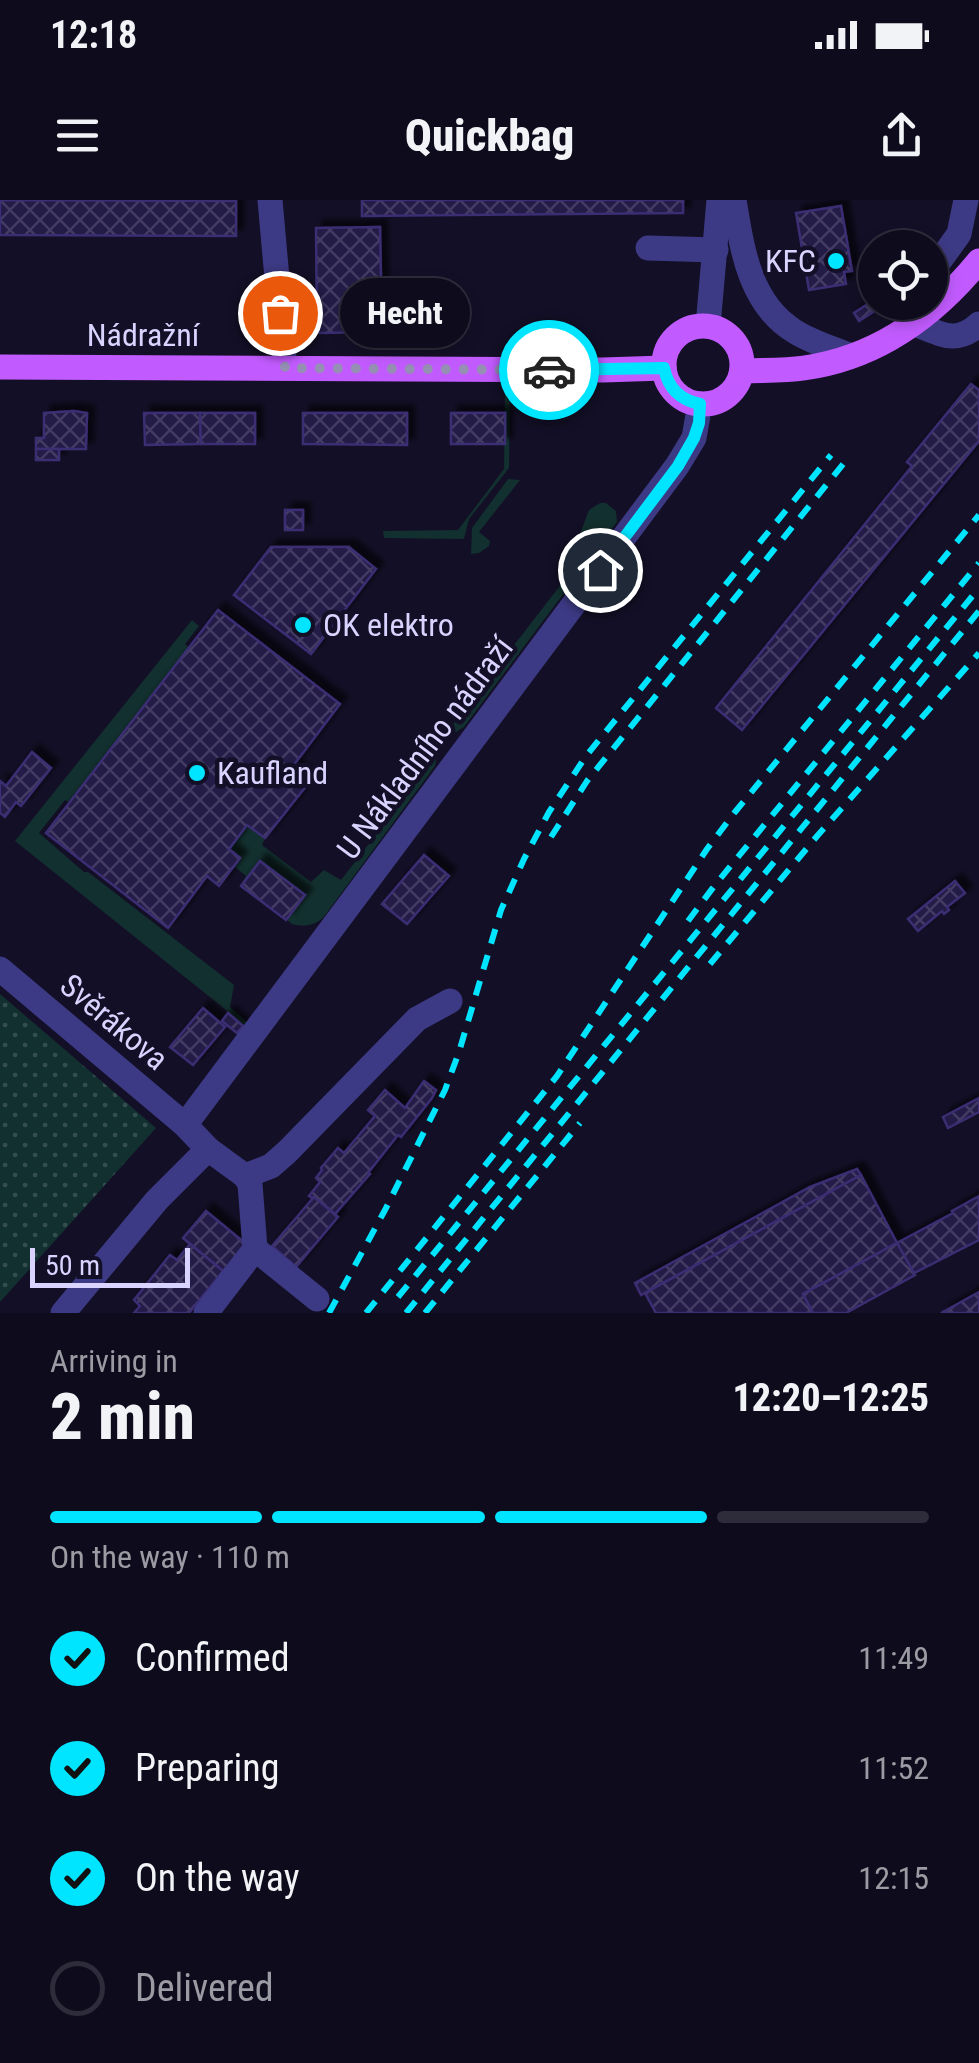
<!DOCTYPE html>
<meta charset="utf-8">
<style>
:root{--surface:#0e0b1c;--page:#171425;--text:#f1f3f6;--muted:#9b9ba3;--line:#2e2b3b;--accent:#00e5ff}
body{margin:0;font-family:"Roboto Condensed",sans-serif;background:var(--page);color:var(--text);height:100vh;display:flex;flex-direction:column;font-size:38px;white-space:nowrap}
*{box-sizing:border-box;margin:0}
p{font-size:32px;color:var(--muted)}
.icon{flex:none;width:55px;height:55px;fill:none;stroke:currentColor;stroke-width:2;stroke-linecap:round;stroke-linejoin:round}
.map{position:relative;height:1113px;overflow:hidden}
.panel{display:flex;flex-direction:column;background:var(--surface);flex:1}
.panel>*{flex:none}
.fabs{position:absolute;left:858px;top:30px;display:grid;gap:20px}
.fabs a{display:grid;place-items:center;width:90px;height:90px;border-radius:50%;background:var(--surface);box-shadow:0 5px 15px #0003,0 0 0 2px var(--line);font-size:50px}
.scale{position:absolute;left:30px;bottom:25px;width:160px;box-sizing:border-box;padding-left:10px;border:5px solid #d9d4ff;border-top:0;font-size:28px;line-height:35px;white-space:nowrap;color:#d9d4ff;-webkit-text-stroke:8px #130f26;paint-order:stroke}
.pin{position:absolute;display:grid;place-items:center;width:85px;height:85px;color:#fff;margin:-42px;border:5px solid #fff;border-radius:50%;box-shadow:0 2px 10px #0007}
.courier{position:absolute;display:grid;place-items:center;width:100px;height:100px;margin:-50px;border:8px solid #00e5ff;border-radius:50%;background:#fff;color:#222;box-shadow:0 2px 12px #0007}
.bubble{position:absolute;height:70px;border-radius:35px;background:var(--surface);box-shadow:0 5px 15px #0003,0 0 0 2px var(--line);font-size:32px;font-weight:800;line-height:70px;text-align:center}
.head em{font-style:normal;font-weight:800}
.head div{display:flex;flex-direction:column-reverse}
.head{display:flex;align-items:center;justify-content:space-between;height:170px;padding:0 50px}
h1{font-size:65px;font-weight:800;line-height:75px}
.bar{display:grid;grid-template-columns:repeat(4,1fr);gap:15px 10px;align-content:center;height:120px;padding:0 50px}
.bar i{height:12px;border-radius:8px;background:var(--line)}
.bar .selected{background:var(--accent)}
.bar p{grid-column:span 4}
ol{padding:0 50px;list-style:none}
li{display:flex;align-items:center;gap:30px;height:110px}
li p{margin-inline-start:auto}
li .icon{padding:10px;border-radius:50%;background:var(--accent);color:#111;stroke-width:4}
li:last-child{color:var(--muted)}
li i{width:55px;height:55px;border:5px solid var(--line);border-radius:50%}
.status{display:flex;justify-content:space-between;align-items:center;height:70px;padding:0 50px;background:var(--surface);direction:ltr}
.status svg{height:28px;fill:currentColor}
header{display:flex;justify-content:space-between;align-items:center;height:130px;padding:0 50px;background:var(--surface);font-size:45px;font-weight:800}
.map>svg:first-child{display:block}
.green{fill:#12302f}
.park{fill:url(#park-dots)}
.building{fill:url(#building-cross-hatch);stroke:#3b2d73;stroke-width:2.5;filter:url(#shadow)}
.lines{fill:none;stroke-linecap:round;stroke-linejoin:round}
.minor{stroke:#3d3a85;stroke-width:25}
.major{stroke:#c25bff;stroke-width:25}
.rail{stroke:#00e5ff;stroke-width:6;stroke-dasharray:15 12;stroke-linecap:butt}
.done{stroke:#948fb3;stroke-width:10;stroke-dasharray:0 18}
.route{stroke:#00e5ff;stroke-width:12}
.poi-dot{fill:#00e5ff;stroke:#130f26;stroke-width:4}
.labels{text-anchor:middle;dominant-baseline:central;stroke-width:9;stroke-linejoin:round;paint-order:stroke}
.poi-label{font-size:32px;fill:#d9d4ff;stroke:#130f26;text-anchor:start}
.street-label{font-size:32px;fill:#d9d4ff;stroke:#130f26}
</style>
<div class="status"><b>12:18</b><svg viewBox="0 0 49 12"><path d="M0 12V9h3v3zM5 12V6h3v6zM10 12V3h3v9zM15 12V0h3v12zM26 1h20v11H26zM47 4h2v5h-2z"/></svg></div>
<header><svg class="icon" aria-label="menu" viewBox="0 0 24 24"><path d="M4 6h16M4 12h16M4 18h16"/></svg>Quickbag<svg class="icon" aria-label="share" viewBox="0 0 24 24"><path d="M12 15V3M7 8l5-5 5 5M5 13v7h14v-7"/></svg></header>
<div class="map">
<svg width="979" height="1113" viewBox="0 0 979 1113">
<defs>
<pattern id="park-dots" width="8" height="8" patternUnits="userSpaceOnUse" patternTransform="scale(2.5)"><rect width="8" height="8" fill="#12302f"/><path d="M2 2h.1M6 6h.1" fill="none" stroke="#344d4e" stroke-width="1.8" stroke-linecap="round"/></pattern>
<pattern id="building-cross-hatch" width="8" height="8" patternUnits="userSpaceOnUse" patternTransform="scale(2.5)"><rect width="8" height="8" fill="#241b47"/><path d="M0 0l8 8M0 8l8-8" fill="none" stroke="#433b63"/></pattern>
<filter id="shadow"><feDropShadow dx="7" dy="-7" stdDeviation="2.5" flood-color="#0009"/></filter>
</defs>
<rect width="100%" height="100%" fill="#130f26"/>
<!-- green -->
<g class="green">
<path d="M505,190H510L509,268L469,319L464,339L384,338L383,331L458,330L504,269Z"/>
<path d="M508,279L520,280L479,332L490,341L489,346L479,353L471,354L472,328Z"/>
<path d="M600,303H606L616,311L617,322L464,527L456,532L445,531L443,522L451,527L579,361L572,355L589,310Z"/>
<path d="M192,420L199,426L185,444L189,447L69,602L65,600L39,633L84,672H88L234,785L230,807L246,821V826L15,641Z"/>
<path d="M426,545L432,546L437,556L435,566L323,718C313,726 305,727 292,724L242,683L246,676L235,667L229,673V649L247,625L265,638L262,645L311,682L324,670L341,680L429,566L417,555Z"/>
</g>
<!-- park -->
<path class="park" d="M0,794L156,928L0,1102Z"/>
<!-- building -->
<g class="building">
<path d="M0,0L236,1V36L0,35Z"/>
<path d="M362,0H683V13L362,16Z"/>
<path d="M841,6L852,71L844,72L846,84L809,90L796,13Z"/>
<path d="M380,27L382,132L317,133L316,28Z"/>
<path d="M871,102L876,110L859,121L854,113Z"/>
<path d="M971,184L979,190V241L742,530L716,508L912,266L907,262Z"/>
<path d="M74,211L87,213L86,249H36V238H44V213Z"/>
<path d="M144,213H200L201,244L145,245Z"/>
<path d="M200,213H255V244H201Z"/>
<path d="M303,213H407V245L303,244Z"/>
<rect x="451" y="213" width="54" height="31"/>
<rect x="36" y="249" width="23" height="11"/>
<rect x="285" y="310" width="18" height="20"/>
<path d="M271,347H349L376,369L311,454L234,395Z"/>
<path d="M218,410L340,504L293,566L311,580L265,638L247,625L229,649L240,658L219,686L207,676L168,728L46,633Z"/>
<path d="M32,552L51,568L21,606L16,602L5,617L0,613V581L6,586Z"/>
<path d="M424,655L449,676L407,724L382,704Z"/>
<path d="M260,661L305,695L286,720L241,686Z"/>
<path d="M955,681L965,693L947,707L949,710L944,714L942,711L918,731L908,719Z"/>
<path d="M203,808L225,827L193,865L170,847Z"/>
<path d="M228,813L243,826L237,833L222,821Z"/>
<path d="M424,881L436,890L432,898L401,937L398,935L368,973L370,974L335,1014L314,997L312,998L309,996L320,982L316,978L322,970L321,968L338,948L344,953L375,916L368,910L385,890L405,908Z"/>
<path d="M979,898V912L948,928L943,917Z"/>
<path d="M857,969L861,975L641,1095L635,1083L810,987Z"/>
<path d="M861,975L897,1043L803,1094L813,1113H656L645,1093Z"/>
<path d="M979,996V1040L914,1073L897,1043L953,1013L952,1011Z"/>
<path d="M314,997L338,1017L296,1067L272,1046Z"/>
<path d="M206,1011L246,1044L223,1071L183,1038Z"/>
<path d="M897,1043L915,1075L846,1113H813L803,1094Z"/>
<path d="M190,1044L223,1071L189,1113H134L140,1106L134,1100L170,1055L177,1060Z"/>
<path d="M979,1092V1113H941Z"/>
</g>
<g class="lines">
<!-- minor -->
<g class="minor">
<path d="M270,0L285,168"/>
<path d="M734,0C742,48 749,103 794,131C811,142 832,148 851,156"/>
<path d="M648,48L716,50"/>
<path d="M941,59L959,34L966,0"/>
<path d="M915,124C941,134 956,145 979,124"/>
<path d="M708,126L719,0"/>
<path d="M0,769L185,925L208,949L245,976L250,984L255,1049L206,1113"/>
<path d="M185,925L677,266L694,238L700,204"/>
<path d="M245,976L271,966L287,952L417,819L450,801"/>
<path d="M255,1049L317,1099"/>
<path d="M63,1113L157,1000L208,949"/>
</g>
<!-- major -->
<g class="major">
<circle cx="703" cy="165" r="39"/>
<path d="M0,167L603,170L664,168"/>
<path d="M742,171C762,170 784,171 804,168C877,158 934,116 979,61"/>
</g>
<!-- rail -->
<g class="rail">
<path d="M551,637L587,581L844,263"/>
<path d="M688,721L715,685L979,363"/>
<path d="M710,764L818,635L979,453"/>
<path d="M398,1097L979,388"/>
<path d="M329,1113L385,1010L445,890L459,852L501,710L524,659L549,612L586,556L831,255"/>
<path d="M366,1113L557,876L707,649L735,612L979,315"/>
<path d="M406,1113L979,411"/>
<path d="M425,1113L580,923"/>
</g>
</g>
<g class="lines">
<!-- done -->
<path class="done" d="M280,113L285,168L549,170"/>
<!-- route -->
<path class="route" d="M549,170L664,168C668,188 680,200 700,204L699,223L694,238L678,266L600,370"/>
</g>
<!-- markers -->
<g class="poi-dot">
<circle cx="836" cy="61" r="10"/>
<circle cx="303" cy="425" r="10"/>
<circle cx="197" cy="573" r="10"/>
</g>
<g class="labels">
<!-- poi labels -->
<g class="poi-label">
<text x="816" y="61" text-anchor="end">KFC</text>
<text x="323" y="425">OK elektro</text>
<text x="217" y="573">Kaufland</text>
</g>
<!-- street labels -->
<g class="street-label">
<text x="143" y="135">Nádražní</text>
<text transform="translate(425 548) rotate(-53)">U Nákladního nádraží</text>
<text transform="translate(114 822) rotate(40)">Svěrákova</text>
</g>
</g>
</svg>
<div class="fabs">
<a><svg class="icon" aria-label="locate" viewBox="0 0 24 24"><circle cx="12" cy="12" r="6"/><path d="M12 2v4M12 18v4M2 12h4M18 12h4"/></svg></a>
</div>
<div class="scale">50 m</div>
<div class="pin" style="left:280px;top:113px;background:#ea580c"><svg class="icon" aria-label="bag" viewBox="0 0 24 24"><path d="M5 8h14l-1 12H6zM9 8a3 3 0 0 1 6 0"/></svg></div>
<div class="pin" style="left:600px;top:370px;background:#1f2937"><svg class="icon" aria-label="home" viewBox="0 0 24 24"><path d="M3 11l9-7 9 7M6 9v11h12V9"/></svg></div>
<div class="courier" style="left:549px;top:170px"><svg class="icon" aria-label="car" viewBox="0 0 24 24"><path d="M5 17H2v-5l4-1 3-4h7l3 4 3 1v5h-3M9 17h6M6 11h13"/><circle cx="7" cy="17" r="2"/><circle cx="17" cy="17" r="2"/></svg></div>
<div class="bubble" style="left:340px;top:78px;width:130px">Hecht</div>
</div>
<section class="panel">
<div class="head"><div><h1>2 min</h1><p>Arriving in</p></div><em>12:20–12:25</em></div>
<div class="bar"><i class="selected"></i><i class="selected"></i><i class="selected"></i><i></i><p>On the way · 110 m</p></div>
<ol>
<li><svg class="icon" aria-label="check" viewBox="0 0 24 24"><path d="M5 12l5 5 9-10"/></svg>Confirmed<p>11:49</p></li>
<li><svg class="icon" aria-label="check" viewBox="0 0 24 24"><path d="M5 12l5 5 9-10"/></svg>Preparing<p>11:52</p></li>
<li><svg class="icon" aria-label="check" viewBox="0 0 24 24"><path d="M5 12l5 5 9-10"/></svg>On the way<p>12:15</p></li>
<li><i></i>Delivered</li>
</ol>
</section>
